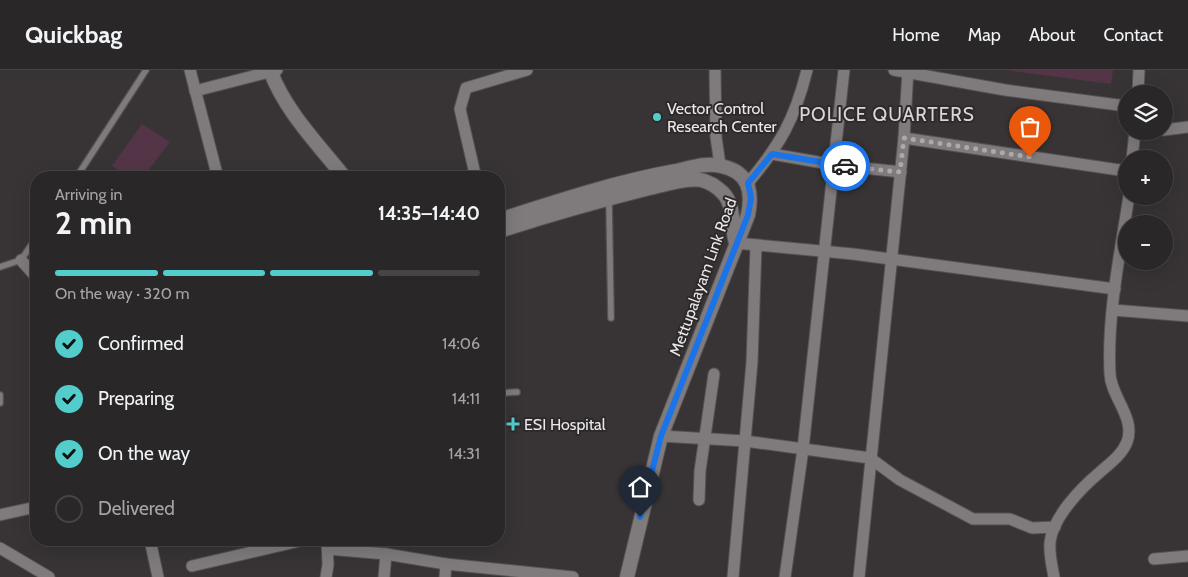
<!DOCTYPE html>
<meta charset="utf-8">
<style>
:root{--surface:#2a2728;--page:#322f30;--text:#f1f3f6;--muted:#a5a5a8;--line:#464445;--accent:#52cdcc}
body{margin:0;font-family:Cabin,sans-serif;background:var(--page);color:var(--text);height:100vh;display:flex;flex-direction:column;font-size:19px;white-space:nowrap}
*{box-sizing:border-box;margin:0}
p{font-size:16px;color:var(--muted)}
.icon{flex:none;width:28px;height:28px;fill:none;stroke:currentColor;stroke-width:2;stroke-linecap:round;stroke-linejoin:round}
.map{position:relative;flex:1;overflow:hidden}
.side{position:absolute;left:30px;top:101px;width:475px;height:375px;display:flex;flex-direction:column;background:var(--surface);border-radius:20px;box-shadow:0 5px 20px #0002,0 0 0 1px var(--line)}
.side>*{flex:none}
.buttons{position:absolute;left:1118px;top:15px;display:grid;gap:10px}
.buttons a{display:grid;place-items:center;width:55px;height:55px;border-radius:50%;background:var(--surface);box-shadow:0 5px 20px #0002,0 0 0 1px var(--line);font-size:25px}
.pin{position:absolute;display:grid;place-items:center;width:42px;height:42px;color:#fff;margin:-51px -21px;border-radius:50% 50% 50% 0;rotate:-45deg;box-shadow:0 0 5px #0007}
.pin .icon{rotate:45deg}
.courier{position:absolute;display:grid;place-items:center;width:50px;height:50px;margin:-25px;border:4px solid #1a73e8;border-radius:50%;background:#fff;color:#222;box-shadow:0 1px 6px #0007}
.overview em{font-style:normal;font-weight:700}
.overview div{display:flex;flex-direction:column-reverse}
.overview{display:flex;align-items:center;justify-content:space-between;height:85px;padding:0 25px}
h1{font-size:32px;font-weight:700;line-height:38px}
.bar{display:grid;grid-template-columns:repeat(4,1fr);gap:8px 5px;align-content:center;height:60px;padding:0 25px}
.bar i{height:6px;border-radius:4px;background:var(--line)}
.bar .active{background:var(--accent)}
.bar p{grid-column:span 4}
ol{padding:0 25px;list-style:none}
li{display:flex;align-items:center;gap:15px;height:55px}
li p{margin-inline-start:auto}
li .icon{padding:5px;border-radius:50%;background:var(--accent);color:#111;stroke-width:4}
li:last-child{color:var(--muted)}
li i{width:28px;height:28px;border:2px solid var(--line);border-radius:50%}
header{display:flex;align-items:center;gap:30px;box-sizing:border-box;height:70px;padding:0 25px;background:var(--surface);border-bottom:1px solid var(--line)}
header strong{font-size:24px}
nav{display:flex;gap:28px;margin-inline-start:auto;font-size:18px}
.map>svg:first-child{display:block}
.green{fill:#543547}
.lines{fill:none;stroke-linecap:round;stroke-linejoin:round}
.service-casing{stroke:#545153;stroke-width:8}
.minor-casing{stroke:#545153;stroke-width:13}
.tertiary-casing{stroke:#545153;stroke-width:16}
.service{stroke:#7f7b7d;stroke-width:5.5}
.minor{stroke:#7f7b7d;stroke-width:11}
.tertiary{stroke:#7f7b7d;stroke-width:14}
.done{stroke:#aca9aa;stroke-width:5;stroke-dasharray:0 9}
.route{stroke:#1a73e8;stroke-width:6}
.poi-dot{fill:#52cdcc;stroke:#2e2a2c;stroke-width:2}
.labels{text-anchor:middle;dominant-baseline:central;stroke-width:4;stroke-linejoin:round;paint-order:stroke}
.poi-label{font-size:16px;fill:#eae8e9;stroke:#2e2a2c;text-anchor:start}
.street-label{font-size:16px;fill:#eae8e9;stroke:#2e2a2c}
.quarter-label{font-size:19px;letter-spacing:1px;fill:#dad6d8;stroke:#2e2a2c}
</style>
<header>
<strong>Quickbag</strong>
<nav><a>Home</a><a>Map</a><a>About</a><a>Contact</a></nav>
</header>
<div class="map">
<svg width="1188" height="507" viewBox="0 0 1188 507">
<rect width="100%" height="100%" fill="#383436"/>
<!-- green -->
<g class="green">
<path d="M1005,0H1113L1111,14Z"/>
<path d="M142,54L170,72L143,107H127L112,96Z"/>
</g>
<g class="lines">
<defs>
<g id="service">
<path d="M76,108L146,0"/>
<path d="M609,130L611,248"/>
<path d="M0,197L21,190L36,168"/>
<path d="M499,323L517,322"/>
<path d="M0,325V333"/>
</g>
<g id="minor">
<path d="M190,0L218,108"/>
<path d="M715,0L716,67L720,95"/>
<path d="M894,0L1005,20L1126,36"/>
<path d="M195,21L277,0"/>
<path d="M1138,24L1139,0"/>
<path d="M1164,60L1188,57"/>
<path d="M1134,64L1155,61"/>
<path d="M904,68L1126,101"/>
<path d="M772,84L835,95L901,102"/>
<path d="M1132,89L1135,61"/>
<path d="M475,104L460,39L466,18L527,0"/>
<path d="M748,113C780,75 795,49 807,0"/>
<path d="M736,173L853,184L1115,219"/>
<path d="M21,190L36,207"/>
<path d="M1113,240L1188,246"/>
<path d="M661,366L745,371L870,388L900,410L973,449H1010L1032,458L1055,457"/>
<path d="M699,430L700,401L714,304"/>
<path d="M0,445L36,437"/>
<path d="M150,470L158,507"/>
<path d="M0,478L49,507"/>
<path d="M328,479L386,484L446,494L573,507"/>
<path d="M1154,489L1188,486"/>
<path d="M192,496L304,470"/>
<path d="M326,507L328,495L327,470"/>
<path d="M384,507L386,484"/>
<path d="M445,507L446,494"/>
<path d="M733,507L752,292L756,176"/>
<path d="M785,507L803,379L844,0"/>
<path d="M859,507L904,68L908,0"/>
<path d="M1054,507C1052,496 1049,484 1050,473C1052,448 1081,418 1099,403C1109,394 1122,385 1127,372C1136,348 1111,327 1110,304C1107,245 1120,184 1129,126"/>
</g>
<g id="tertiary">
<path d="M270,0C285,41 318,74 345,108"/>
<path d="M499,150C558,131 615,112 676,101C690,98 707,92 721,96C749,102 753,121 748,145L661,366L627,507"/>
<path d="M499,161C548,145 598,131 649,118C664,115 686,107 701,110C710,112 717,117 723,123C735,135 731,157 736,173"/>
</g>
</defs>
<!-- service casing -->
<use href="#service" class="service-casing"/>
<!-- minor casing -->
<use href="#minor" class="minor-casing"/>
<!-- tertiary casing -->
<use href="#tertiary" class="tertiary-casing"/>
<!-- service -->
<use href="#service" class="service"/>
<!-- minor -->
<use href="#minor" class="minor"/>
<!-- tertiary -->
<use href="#tertiary" class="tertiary"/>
</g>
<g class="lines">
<!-- done -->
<path class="done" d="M845,96L900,102L904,68L1030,87"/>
<!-- route -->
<path class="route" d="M640,447L661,366L748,145L751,128L748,113L772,84L845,96"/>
</g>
<!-- markers -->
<g class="poi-dot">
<circle cx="657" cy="47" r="5"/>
<path d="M510.5 346.5h5v5h5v5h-5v5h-5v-5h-5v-5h5z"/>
</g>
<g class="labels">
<!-- poi labels -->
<g class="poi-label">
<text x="667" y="38">Vector Control<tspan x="667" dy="18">Research Center</tspan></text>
<text x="524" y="354">ESI Hospital</text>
</g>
<!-- street labels -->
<g class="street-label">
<text transform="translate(703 207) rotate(-70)">Mettupalayam Link Road</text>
</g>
<!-- quarter labels -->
<g class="quarter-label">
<text x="887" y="44">POLICE QUARTERS</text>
</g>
</g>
</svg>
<div class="buttons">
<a><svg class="icon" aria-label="layers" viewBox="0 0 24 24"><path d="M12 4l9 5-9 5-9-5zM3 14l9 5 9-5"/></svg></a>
<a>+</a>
<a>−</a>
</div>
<div class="pin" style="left:1030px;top:87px;background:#ea580c"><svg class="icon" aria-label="bag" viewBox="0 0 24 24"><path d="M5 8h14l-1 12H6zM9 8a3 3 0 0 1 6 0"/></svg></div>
<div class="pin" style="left:640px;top:447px;background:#1f2937"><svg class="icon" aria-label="home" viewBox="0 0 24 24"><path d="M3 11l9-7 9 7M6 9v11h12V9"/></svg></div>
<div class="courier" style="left:845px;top:96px"><svg class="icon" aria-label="car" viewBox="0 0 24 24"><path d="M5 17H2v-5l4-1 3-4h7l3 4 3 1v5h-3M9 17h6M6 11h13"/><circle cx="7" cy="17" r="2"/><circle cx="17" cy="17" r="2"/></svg></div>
<section class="side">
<div class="overview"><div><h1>2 min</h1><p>Arriving in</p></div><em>14:35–14:40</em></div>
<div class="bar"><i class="active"></i><i class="active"></i><i class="active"></i><i></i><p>On the way · 320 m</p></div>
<ol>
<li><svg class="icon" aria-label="check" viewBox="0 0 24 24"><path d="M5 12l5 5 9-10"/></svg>Confirmed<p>14:06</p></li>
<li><svg class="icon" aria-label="check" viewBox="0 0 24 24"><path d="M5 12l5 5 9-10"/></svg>Preparing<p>14:11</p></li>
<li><svg class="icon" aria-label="check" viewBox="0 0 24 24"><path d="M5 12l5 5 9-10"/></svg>On the way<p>14:31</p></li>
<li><i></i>Delivered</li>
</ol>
</section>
</div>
